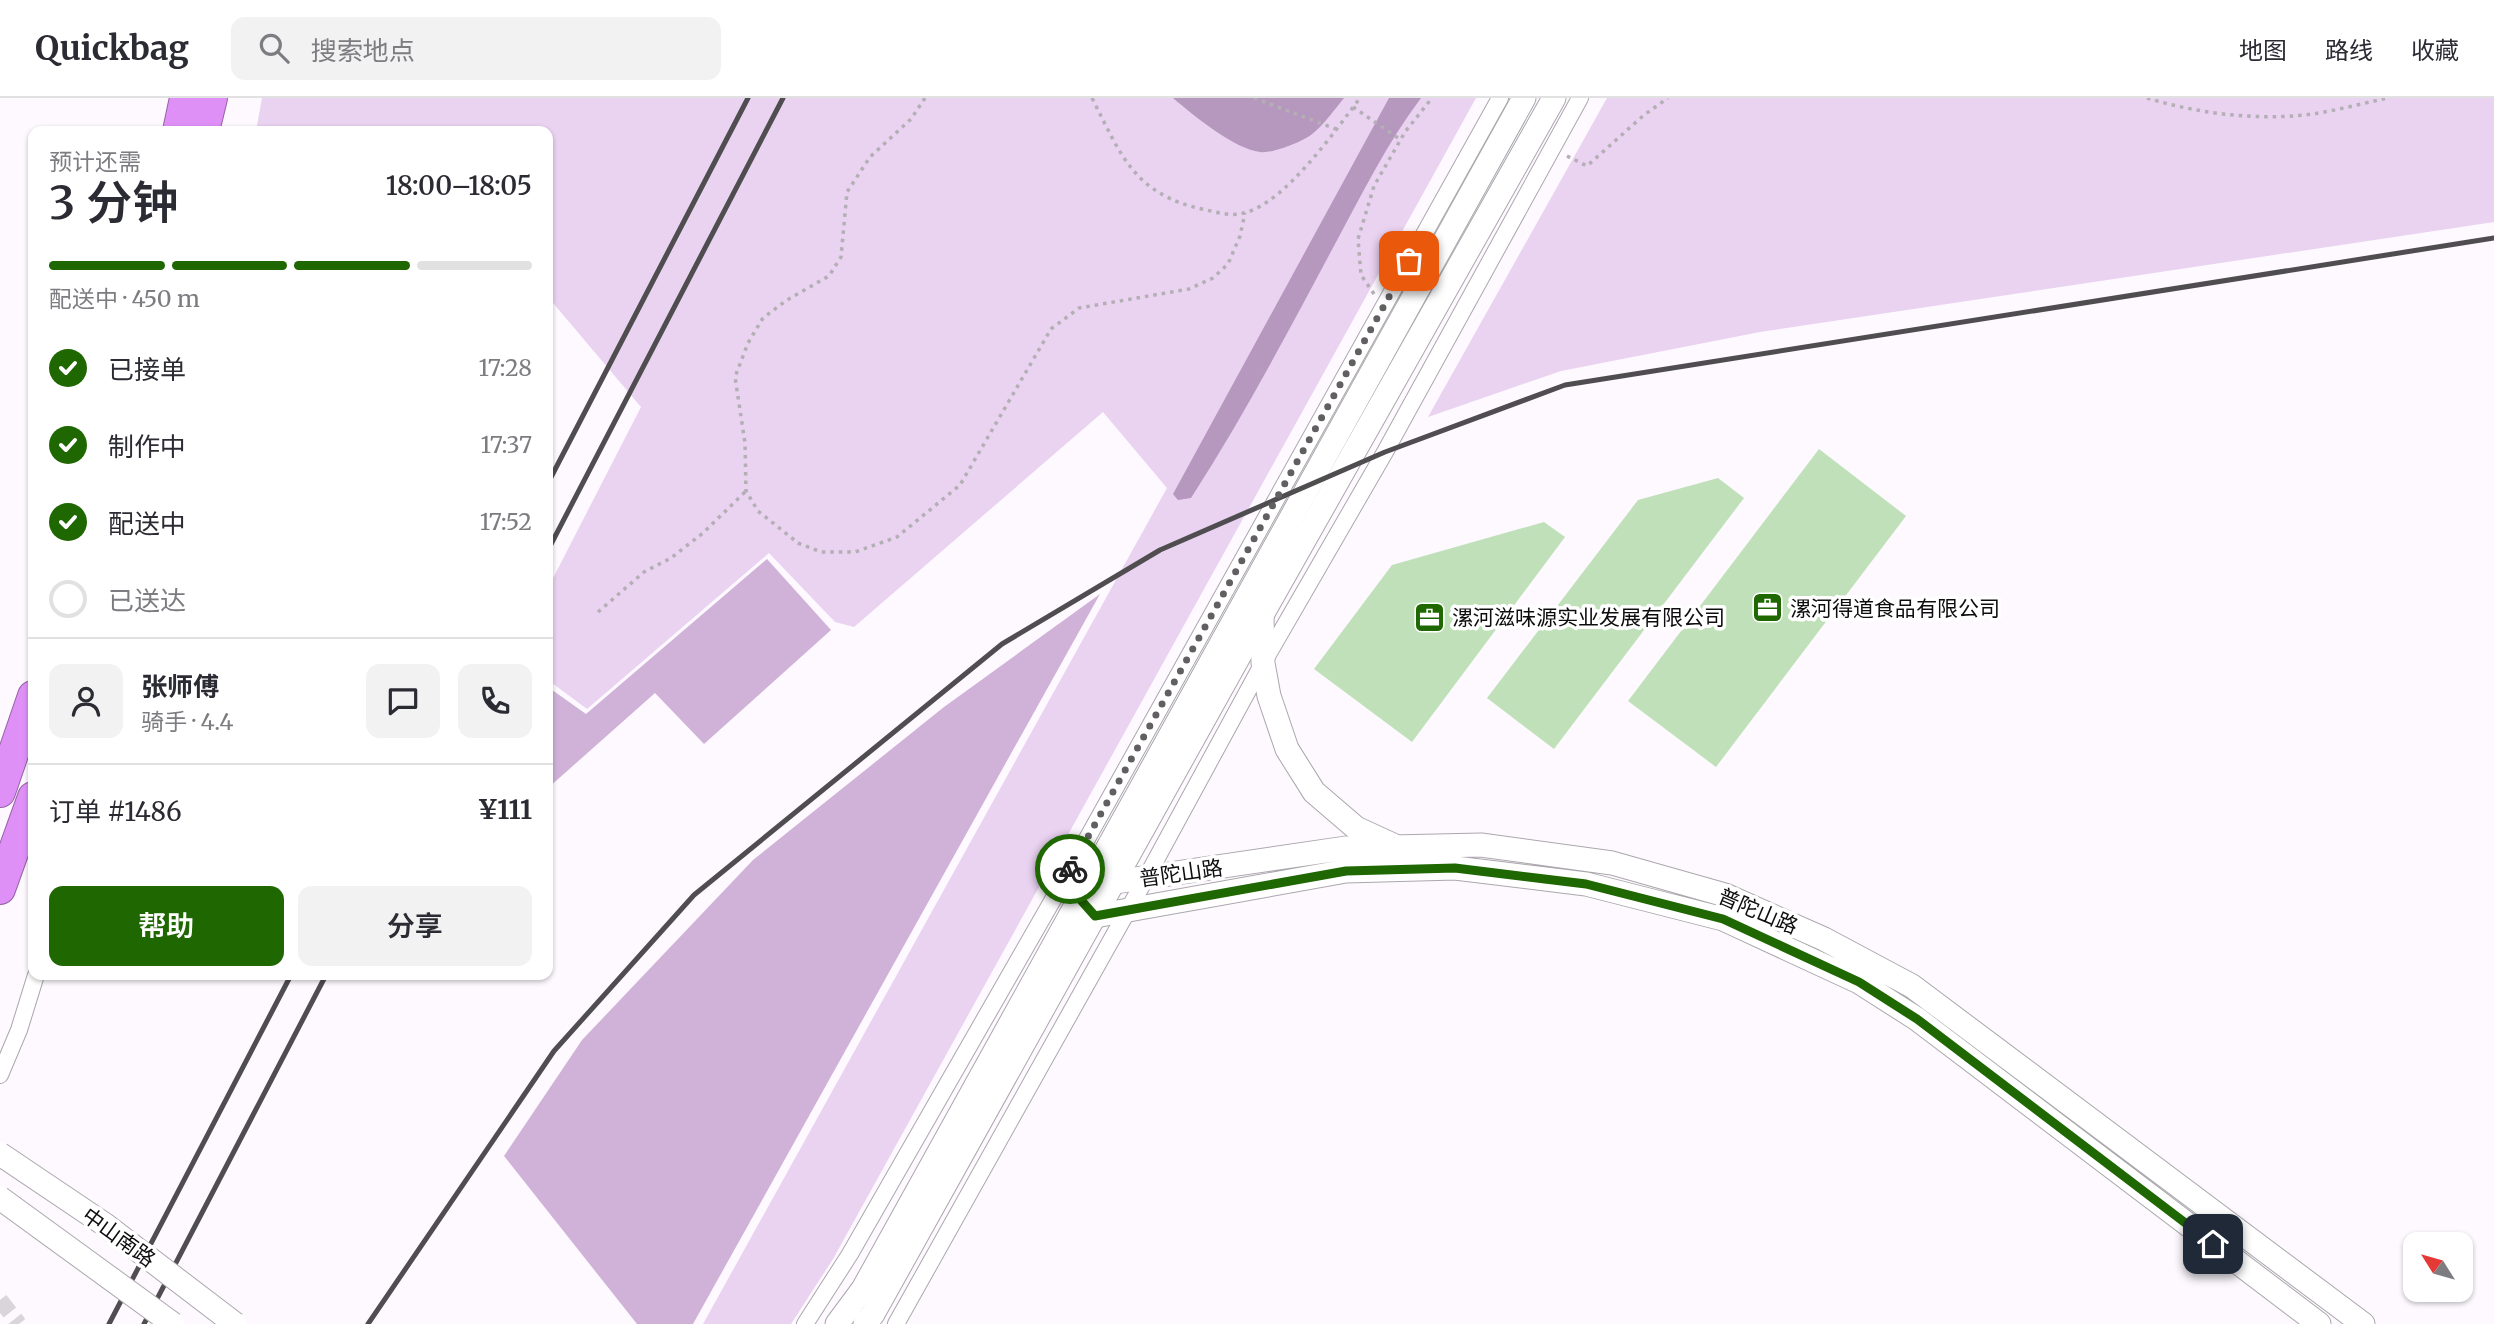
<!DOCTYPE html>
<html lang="zh">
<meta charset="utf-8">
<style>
:root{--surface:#fff;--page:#f2f2f3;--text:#2b2b33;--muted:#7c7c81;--line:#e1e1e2;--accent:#1e6701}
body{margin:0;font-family:Merriweather,"Noto Sans SC",serif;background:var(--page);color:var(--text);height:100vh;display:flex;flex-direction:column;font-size:26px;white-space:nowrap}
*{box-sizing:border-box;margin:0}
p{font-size:23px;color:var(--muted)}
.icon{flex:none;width:38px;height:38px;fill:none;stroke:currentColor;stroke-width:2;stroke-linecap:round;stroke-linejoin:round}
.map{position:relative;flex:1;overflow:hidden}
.panel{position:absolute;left:28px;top:28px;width:525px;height:854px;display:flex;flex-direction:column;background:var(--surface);border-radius:14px;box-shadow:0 2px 5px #0004}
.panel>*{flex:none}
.needle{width:46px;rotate:307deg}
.fabs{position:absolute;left:2403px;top:1134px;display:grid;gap:14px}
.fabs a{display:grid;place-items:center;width:70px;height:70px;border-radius:14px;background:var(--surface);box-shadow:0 2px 5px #0004;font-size:35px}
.pin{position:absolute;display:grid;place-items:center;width:60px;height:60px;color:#fff;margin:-30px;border-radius:14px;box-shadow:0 4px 10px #0006}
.courier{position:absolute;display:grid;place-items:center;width:70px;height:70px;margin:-35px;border:5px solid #1e6701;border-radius:50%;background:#fff;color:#222;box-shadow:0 2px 9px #0007}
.headline em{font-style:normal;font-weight:600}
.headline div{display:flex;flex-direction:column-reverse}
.headline{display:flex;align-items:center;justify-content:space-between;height:119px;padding:0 21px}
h1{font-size:46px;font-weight:600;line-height:52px}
.bar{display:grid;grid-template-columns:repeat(4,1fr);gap:10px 7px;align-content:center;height:84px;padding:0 21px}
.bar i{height:9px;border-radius:5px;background:var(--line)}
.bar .selected{background:var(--accent)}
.bar p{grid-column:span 4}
.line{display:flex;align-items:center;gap:18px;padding:0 21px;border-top:2px solid var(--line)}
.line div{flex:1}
.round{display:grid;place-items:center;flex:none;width:74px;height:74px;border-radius:14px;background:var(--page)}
ol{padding:0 21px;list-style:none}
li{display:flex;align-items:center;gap:21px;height:77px}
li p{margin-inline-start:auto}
li .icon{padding:7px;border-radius:50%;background:var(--accent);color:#fff;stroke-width:4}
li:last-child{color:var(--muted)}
li i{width:38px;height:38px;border:4px solid var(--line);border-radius:50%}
.primary-button{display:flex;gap:14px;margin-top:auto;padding:14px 21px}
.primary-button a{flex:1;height:80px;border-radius:14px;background:var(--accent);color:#fff;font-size:28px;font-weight:600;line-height:80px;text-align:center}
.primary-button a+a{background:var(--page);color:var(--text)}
header{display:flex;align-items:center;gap:42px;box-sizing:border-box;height:98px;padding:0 35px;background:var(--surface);border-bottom:2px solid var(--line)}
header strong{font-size:33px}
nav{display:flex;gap:38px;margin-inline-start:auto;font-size:24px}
.search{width:490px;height:63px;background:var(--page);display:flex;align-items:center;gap:18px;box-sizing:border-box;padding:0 24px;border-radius:14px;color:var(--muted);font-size:26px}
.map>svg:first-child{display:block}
.green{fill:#ead2f1}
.forest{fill:#d0b2d9}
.water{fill:#b698bf}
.building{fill:#c0e0b9}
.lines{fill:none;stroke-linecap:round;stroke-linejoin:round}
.street-tunnel{stroke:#d9d5db;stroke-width:16;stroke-dasharray:16 8;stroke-linecap:butt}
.street-casing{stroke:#aba7ad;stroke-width:18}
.secondary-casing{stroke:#aba7ad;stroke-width:25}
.highway-casing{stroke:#9662a5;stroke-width:32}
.path{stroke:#b3afb4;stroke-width:3.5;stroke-dasharray:3.5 5;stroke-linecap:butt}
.street{stroke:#fff;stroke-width:16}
.secondary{stroke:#fff;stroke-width:23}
.highway{stroke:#df90f7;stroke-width:30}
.rail{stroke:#4f4d50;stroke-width:5}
.secondary-bridge-casing{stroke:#aba7ad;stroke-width:25;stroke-linecap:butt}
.secondary-bridge{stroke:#fff;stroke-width:23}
.done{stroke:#625f62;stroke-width:7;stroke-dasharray:0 12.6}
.route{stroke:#1e6701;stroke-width:9}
.labels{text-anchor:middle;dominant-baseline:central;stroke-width:7;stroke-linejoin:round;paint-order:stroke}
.poi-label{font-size:21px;fill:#0e0c0e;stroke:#fff;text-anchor:start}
.street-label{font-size:21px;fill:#0e0c0e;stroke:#fff}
</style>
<header>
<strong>Quickbag</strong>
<div class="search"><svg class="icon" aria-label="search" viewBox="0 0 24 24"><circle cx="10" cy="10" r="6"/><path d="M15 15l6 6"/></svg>搜索地点</div>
<nav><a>地图</a><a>路线</a><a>收藏</a></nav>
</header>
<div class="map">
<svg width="2494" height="1226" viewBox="0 0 2494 1226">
<rect width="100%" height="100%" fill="#fdf9ff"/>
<!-- green -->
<g class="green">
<path d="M262,0H1476L833,1161L791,1226H703L1167,390L1103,314L854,529L835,524L769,455L587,611L548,582V490L641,309L548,199V33H256Z"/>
<path d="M1607,0H2494V124L1760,234L1561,273L1428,319Z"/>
</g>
<!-- forest -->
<g class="forest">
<path d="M767,461L831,532L704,646L655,595L548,690V589L586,616Z"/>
<path d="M1100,496L693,1226H637L504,1058L582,942L753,762L944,609Z"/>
</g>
<!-- water -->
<g class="water">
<path d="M1173,0H1344C1334,12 1324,27 1311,37C1301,44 1272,56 1260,54C1234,51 1193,17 1173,0Z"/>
<path d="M1389,0H1421C1387,45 1362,96 1335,146C1289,232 1244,318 1191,400L1178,402L1173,396Z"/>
</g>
<!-- building -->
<g class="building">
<path d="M1819,351L1906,418L1716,669L1628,603Z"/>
<path d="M1718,380L1744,400L1554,651L1487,600L1638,402Z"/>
<path d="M1544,424L1565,439L1412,644L1314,571L1392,467Z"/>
</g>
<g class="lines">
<!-- street-tunnel -->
<path class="street-tunnel" d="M0,1202L19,1226"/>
<defs>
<g id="street">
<path d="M0,977L19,932L36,877"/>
<path d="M805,1226L850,1156L1059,791L1500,0"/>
<path d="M896,1226L1146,780L1263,565L1385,354L1580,0"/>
</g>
<g id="secondary">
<path d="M1262,517L1263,565L1269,598L1287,651L1314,694L1356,730L1393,747"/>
<path d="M837,1226L863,1191L1524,0"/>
<path d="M865,1226L873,1216L1262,517L1554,0"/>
<path d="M2319,1226L1917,921L1859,884L1723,821L1586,786L1455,770L1346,773L1095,818L1079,800L1115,784L1346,750L1481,747L1612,765L1725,797L1824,841L1912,888L2363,1226"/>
</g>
<g id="highway">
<path d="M178,33L185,0"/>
<path d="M204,33L212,0"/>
<path d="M0,694L33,598"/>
<path d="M0,791L33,699"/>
</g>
</defs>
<!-- street casing -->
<use href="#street" class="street-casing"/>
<!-- secondary casing -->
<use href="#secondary" class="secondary-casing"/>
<!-- highway casing -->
<use href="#highway" class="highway-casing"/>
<!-- path -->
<g class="path">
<path d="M925,0L911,21L870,59L847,94L841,159L829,178L787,202L763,220L748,245L735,279L745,345L746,393L758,413L798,445L821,454H855L897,439L960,387L1051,231L1079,210L1189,191L1213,180L1228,166L1240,138L1245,115"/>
<path d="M1092,0C1121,57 1134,96 1202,111C1216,114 1231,119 1244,115C1285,105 1335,33 1360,0"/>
<path d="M1254,0L1336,31"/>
<path d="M2147,0C2200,16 2258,23 2313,16C2338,12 2364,5 2388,0"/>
<path d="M1353,9L1401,42"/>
<path d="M1567,58L1587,68L1644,17L1668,0"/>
<path d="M1374,196L1361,177L1358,141L1374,88L1405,34L1432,0"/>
<path d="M598,514L644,474L671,460L703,435L746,393"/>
</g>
<!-- street -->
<use href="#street" class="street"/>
<!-- secondary -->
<use href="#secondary" class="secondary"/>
<!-- highway -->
<use href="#highway" class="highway"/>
<!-- rail -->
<g class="rail">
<path d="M548,385L748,0"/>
<path d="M548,452L783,0"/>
<path d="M109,1226L291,877"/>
<path d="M144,1226L326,877"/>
<path d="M368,1226L554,953L694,797L1002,546L1160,452L1385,354L1565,287L2494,140"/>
</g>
<defs>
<g id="secondary-bridge">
<path d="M0,1056L104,1126L235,1226"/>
<path d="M0,1100L173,1226"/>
</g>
</defs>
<!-- secondary-bridge casing -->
<use href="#secondary-bridge" class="secondary-bridge-casing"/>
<!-- secondary-bridge -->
<use href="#secondary-bridge" class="secondary-bridge"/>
</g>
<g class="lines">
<!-- done -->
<path class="done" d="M1070,771L1409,163"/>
<!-- route -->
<path class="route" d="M1070,771L1059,790L1079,800L1095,818L1346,773L1455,770L1586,786L1723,821L1859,884L1917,921L2213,1146"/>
</g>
<!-- icons -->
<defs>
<symbol id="office-square" viewBox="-11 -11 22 22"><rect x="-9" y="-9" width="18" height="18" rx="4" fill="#1e6701" stroke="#fff"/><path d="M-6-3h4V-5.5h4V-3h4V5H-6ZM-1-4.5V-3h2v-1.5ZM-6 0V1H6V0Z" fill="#fff"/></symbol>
</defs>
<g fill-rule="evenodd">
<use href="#office-square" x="1750" y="492" width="35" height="35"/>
<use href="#office-square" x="1412" y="502" width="35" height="35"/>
</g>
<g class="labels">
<!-- poi labels -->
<g class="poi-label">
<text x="1790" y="510">漯河得道食品有限公司</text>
<text x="1452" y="519">漯河滋味源实业发展有限公司</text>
</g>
<!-- street labels -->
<g class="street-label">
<text transform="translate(1181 775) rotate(-8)">普陀山路</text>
<text transform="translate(1758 813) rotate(23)">普陀山路</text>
<text transform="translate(119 1139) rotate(36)">中山南路</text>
</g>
</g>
</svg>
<div class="fabs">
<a><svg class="needle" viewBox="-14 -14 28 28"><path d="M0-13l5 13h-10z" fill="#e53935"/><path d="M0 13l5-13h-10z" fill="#7c7c81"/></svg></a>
</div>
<div class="pin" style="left:1409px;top:163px;background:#ea580c"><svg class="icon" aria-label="bag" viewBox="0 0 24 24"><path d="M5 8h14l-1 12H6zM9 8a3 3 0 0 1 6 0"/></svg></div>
<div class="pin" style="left:2213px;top:1146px;background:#1f2937"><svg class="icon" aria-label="home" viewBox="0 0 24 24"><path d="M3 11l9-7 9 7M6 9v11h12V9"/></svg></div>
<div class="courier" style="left:1070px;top:771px"><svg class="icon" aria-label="bike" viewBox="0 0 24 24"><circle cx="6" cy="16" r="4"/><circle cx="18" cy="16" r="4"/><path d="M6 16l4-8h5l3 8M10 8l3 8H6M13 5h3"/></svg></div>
<section class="panel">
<div class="headline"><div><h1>3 分钟</h1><p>预计还需</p></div><em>18:00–18:05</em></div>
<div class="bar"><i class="selected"></i><i class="selected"></i><i class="selected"></i><i></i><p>配送中 · 450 m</p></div>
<ol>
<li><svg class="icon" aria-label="check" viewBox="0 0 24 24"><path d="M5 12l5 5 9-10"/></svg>已接单<p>17:28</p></li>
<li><svg class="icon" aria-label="check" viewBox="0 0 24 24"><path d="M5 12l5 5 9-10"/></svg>制作中<p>17:37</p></li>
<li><svg class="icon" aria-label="check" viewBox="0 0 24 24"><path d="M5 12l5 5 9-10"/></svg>配送中<p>17:52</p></li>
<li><i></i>已送达</li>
</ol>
<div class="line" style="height:126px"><a class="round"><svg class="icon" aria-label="person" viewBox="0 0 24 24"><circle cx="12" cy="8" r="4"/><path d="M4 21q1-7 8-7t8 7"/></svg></a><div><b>张师傅</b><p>骑手 · 4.4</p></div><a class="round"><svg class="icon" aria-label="chat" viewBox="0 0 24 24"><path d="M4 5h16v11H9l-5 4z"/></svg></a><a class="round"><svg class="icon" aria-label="phone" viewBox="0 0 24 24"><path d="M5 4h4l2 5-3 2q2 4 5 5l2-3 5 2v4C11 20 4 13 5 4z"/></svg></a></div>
<div class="line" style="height:91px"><div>订单 #1486</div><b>¥111</b></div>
<div class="primary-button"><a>帮助</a><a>分享</a></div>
</section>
</div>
